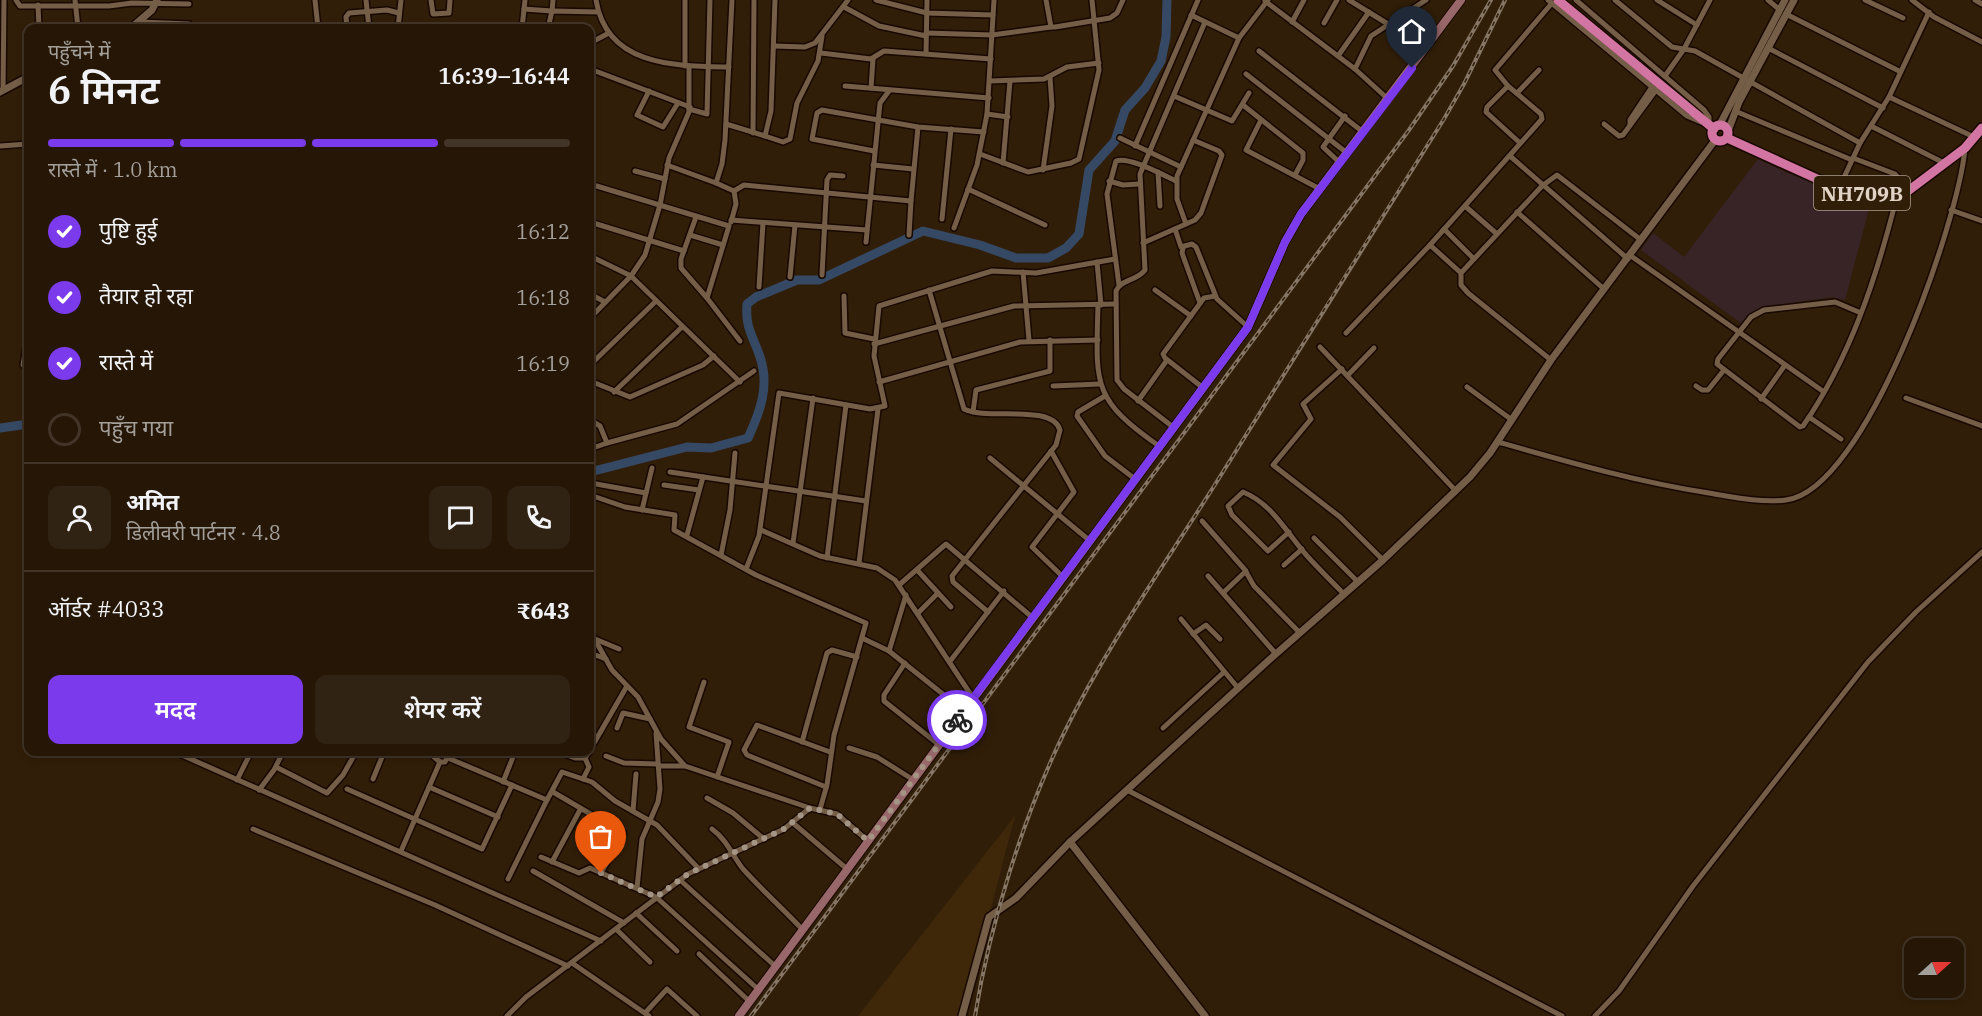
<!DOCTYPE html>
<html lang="hi">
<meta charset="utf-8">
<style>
:root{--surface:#251606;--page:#312314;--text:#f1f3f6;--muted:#a39f9b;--line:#423528;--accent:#7c3aed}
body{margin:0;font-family:"IBM Plex Serif","Noto Sans Devanagari",serif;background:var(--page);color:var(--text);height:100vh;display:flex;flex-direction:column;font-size:22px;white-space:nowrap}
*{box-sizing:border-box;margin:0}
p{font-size:20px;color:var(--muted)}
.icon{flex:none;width:33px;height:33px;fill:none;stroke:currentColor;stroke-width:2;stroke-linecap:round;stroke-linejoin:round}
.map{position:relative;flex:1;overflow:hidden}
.drawer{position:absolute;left:24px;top:24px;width:570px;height:732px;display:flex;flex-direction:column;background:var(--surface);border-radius:12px;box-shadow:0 3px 9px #0003,0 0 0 2px var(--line)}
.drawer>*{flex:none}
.needle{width:39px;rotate:69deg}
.tools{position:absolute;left:1904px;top:938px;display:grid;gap:12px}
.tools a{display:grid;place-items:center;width:60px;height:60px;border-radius:12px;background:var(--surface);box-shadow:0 3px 9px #0003,0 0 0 2px var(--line);font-size:30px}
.pin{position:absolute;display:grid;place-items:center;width:51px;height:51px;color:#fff;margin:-62px -26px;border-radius:50% 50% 50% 0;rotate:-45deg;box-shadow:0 0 6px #0007}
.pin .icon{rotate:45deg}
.courier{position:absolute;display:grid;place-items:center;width:60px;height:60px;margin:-30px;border:4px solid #7c3aed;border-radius:50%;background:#fff;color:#222;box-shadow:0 2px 8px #0007}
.summary em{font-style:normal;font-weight:600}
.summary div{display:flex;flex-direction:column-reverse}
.summary{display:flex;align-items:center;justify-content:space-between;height:102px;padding:0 24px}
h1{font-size:39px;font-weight:600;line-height:45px}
.bar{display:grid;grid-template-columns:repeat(4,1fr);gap:9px 6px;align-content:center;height:72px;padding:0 24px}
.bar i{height:8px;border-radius:4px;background:var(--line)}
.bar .selected{background:var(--accent)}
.bar p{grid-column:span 4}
.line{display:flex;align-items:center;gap:15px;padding:0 24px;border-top:2px solid var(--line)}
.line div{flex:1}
.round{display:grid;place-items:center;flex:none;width:63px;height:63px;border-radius:12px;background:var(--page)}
ol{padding:0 24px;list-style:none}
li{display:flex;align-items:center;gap:18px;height:66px}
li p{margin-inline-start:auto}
li .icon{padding:6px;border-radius:50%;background:var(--accent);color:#fff;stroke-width:4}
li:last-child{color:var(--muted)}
li i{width:33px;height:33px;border:3px solid var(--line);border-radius:50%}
.cta{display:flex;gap:12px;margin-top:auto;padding:12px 24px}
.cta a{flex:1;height:69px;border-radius:12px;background:var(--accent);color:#fff;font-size:24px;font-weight:600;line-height:69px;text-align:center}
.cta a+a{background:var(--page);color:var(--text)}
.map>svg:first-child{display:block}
.built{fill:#3f2709}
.medical{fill:#382426}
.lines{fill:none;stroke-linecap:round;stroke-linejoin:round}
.river{stroke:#364964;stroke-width:9}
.minor-casing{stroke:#180800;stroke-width:8}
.tertiary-casing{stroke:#180800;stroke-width:10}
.secondary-casing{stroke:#180800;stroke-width:10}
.trunk-casing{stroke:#180800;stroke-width:12}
.minor{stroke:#745e47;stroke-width:5}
.tertiary{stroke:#745e47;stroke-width:7}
.secondary{stroke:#986769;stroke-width:8}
.trunk{stroke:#d375a2;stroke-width:9}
.rail-casing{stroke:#867665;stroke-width:4}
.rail{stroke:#311e08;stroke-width:1.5;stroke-dasharray:4.5;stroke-linecap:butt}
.done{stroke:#a39484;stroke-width:6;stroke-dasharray:0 10.8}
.route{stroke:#7c3aed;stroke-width:8}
.labels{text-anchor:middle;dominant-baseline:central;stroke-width:4.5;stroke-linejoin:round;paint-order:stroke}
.shield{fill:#311e08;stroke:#ac9d8e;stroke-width:1.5}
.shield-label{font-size:20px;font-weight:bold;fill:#e1d4c7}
</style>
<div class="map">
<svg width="1982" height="1016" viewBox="0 0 1982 1016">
<rect width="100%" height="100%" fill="#311e08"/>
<!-- built -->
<path class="built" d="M1015,816L963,1016H858Z"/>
<!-- medical -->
<path class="medical" d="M1758,159L1783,171L1870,205L1845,300L1832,297L1765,307L1756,310L1742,324L1641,250L1653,233L1684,257Z"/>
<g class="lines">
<!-- river -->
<g class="river">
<path d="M0,428L28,424"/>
<path d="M590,472L687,447L711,448L748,438C760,412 770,386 760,357C753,336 745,328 747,304L756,297L797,280H819L923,231L980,245L1016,258H1048L1066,248L1079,234L1089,170L1115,141L1125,110L1145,88L1161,61L1166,37L1167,0"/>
</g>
<defs>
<g id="minor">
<path d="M16,0L20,6H109L132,3L189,4"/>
<path d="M75,0L78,28"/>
<path d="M315,0L318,28"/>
<path d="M366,0L369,28"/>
<path d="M431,0L433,14L449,13L450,0"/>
<path d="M596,0C607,67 676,66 729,67"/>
<path d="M685,0V66"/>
<path d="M775,0L771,111L765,136L783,142L790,139L797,103L818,61L822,36"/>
<path d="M876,0L927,13L993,15"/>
<path d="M1046,0L1051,27H1055L1110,18L1117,13L1123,0"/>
<path d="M1349,0L1388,24"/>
<path d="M1548,0L1687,116L1701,122"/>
<path d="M1576,0L1704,110L1709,117V124"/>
<path d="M1615,0L1672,47L1695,51L1860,143"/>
<path d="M1657,0L1697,25"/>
<path d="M1768,0L1780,10"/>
<path d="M1865,0L1903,18"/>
<path d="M1912,0L1934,17L1982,42"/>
<path d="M1975,0L1982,4"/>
<path d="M1265,1L1355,69L1388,99"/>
<path d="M38,5L39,28"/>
<path d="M844,7L879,26L926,36"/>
<path d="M524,9L552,11L553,0"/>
<path d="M1786,14L1899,71"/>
<path d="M1191,15L1239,38"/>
<path d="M140,22L189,24"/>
<path d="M1292,22L1304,0"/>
<path d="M1324,23L1337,0"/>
<path d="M347,28L346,17L349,13L387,10L399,13"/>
<path d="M398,28L401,0"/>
<path d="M522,28L525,0"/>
<path d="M548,28L552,11L598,12"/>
<path d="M926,33L992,35L1051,27"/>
<path d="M590,43L609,33"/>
<path d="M774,46L805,47L815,43L848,0"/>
<path d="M1768,48L1883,108"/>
<path d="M1259,51L1363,132"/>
<path d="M821,53L871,59L884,51L991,59"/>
<path d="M926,54L927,0"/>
<path d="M1338,56L1369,12"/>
<path d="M590,69L690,107"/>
<path d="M1355,69L1371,36L1426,0"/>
<path d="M1246,74L1347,153"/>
<path d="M1665,76L1684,49L1710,0"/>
<path d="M990,81L1044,79L1067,67L1099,63"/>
<path d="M845,86L989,98"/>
<path d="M1508,86L1487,107L1486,112L1520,143"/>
<path d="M871,88L873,59"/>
<path d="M3,91L4,0"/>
<path d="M649,91L637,115L663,127L678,103"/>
<path d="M1517,93L1539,70"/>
<path d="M1174,96L1232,121L1249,93"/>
<path d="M1889,97L1974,137"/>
<path d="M1243,105L1303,153V160L1295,175"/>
<path d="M689,109L707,114L710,0"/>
<path d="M1735,111L1852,160"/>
<path d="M987,114L1008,117"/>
<path d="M1261,120L1246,150L1320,189"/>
<path d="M726,124L765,136"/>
<path d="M1604,124L1619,136L1623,135L1656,90"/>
<path d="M1630,125V120L1652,87"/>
<path d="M1871,126L1944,163"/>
<path d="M753,133L754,0"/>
<path d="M1120,138L1181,167"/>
<path d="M0,146L28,144"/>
<path d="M1135,146L1198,0"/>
<path d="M874,151L812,139L817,113L822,110L918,127L984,132"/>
<path d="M980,154L1028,172L1071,163L1079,159L1099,70L1092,0"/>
<path d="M1510,156L1628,259"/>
<path d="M1853,158L1895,174L1909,191"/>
<path d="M1003,163L1010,81"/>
<path d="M1340,163L1323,147L1345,116"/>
<path d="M667,165L716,183L722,164L725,140L732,0"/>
<path d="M873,165L913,169"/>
<path d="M1043,170L1052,106L1050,77"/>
<path d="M635,171L665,179"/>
<path d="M1158,172L1160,206"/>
<path d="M1109,181L1123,185L1139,184"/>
<path d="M716,183L734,191L736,204L731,222"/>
<path d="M590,184L729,226L707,298L740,341"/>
<path d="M1840,186L1860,143L1889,97L1929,12"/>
<path d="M968,189L1045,225"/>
<path d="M734,191L744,185L911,201L918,127"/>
<path d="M1465,206L1497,234"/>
<path d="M1951,210L1982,221"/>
<path d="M1517,212L1604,289"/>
<path d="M696,217L681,259V268L707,298"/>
<path d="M942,219L951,129"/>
<path d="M731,220L867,230"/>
<path d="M590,222L684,251"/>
<path d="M1186,224L1177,199V176L1239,38L1268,0"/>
<path d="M954,228L977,165L987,114L994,0"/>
<path d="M1175,229L1181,247L1192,244L1196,247L1217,299L1248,327"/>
<path d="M1444,229L1474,259"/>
<path d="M690,235L723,245"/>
<path d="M909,235L911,201"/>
<path d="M866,242L880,103L889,91"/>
<path d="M1143,243L1195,220L1201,213L1222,155L1219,151L1193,140"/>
<path d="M1430,245L1461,273"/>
<path d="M1183,248L1182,253L1200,303"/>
<path d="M590,256L631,276L740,382"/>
<path d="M1631,256L1824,392"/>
<path d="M1097,262L1101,305"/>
<path d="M1023,272L1029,340"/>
<path d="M822,275L827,180L830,175L843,176"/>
<path d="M790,277L795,225"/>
<path d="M1119,285L1107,194L1116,161C1129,156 1163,175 1176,181"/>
<path d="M759,287L763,223"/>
<path d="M929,290L964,409C987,421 1052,403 1060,430L1056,445L952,576L953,582L988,612"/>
<path d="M1155,290L1191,316"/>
<path d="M590,294L605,302"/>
<path d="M844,296L845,333L874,339"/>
<path d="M1098,305C1096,383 1091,399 1159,446"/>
<path d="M1861,313L1835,302L1764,310L1751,317L1718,359L1717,364L1800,427L1803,426C1850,358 1876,279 1896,200"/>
<path d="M590,318L631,276L645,255L660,205L669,158L689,112V66"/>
<path d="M1346,333L1430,245L1542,119L1541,114L1508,86L1495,70L1552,3"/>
<path d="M874,344L1014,306L1116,304"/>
<path d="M26,347L23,365L28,369"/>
<path d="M1320,347L1455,490"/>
<path d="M1551,360L1468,293L1461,285V273L1542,186L1557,175L1641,240"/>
<path d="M590,365L656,301"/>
<path d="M1342,369L1303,404L1311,419L1273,465L1340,517L1383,560"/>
<path d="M1348,375L1374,348"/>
<path d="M590,381L630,397L703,365L714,356"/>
<path d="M879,382L1020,342L1098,340"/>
<path d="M1053,386L1100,384"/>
<path d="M1696,386L1702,390H1708L1724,370"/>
<path d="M1202,387L1165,358L1163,354L1204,298L1215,296"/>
<path d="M1467,387L1512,420"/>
<path d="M614,392L682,327"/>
<path d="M1105,396L1078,412L1077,416L1105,456L1135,479"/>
<path d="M1906,398L1982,426"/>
<path d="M1761,399L1785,365"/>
<path d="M1138,401L1167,360"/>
<path d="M973,412L976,390L1050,371V340"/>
<path d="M1809,417L1841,439"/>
<path d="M590,420L600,426L607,443L677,424L754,371"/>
<path d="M1173,427L1124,389L1117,380L1116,291C1121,279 1137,281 1145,270L1140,174L1205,22"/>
<path d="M1498,442C1568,462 1637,482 1709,493C1733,497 1761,503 1786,500C1866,491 1959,220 1965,148"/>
<path d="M590,449L607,443"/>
<path d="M1051,451L1074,492L1032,547L1062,576"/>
<path d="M990,458L1089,540"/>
<path d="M670,472L866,501"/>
<path d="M596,484L646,493"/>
<path d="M664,485L699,490"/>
<path d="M590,495L625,507L675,515L674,530L756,575L866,623L834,735L827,785L820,809"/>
<path d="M642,510L652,468"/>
<path d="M1202,521L1246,571L1223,593"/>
<path d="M761,530L820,556L877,568L895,580L973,698"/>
<path d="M1289,532L1268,551L1232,515L1228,506L1243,492C1273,504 1287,534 1308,557C1320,570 1332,582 1344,594"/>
<path d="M687,535L703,477"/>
<path d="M1314,538L1358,582"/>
<path d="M793,543L813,398"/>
<path d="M721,555L730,510L735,453"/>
<path d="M827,558L846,405"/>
<path d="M859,563L878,409"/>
<path d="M1284,565L1302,549"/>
<path d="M746,569L759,536L779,393L870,409L885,406L874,356L879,306L992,271L1036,273L1115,259"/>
<path d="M918,571L951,607"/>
<path d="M1246,572L1254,586L1300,633"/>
<path d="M1208,576L1276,654"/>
<path d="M899,585L946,544L1033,618"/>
<path d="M918,613L938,593"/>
<path d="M1181,619L1238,688"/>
<path d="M590,631L612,670L638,697L661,739L685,766L810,808"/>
<path d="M1193,634L1206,625L1220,639"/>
<path d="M862,638L889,651L964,711"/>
<path d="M595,639L619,649"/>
<path d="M889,651L906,595"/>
<path d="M590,653L606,659"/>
<path d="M951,660L1004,591"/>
<path d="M905,663L884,695V701L938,744"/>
<path d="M704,682L689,727L729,742L717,777"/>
<path d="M617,728L623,713L650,719"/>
<path d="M1163,728L1224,672"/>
<path d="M802,742L827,653L832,650L857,657"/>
<path d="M849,748L877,757L912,779"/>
<path d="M590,750L627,686"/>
<path d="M175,752L601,941"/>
<path d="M435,752L434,757L440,762"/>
<path d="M559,752L575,758H585"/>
<path d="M606,756L624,763L658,764"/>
<path d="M448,758L547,800L562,772L592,782L615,801L657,825L699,869"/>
<path d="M659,766H684"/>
<path d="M276,767L327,793L343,775L356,752"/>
<path d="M373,779L384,752"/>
<path d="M583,779L589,767L585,758L589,752"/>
<path d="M237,780L251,752"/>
<path d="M503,782L515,752"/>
<path d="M429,787L498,817"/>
<path d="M826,787L747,755L744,750L757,725L830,752"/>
<path d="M347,789L482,849L512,785"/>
<path d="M259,790L274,770L283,752"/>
<path d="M1127,790L1562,1016"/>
<path d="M553,792L623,833L601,873"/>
<path d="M707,798L733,813L764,839"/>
<path d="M633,811L636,774"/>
<path d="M793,823L847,869"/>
<path d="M253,829L435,905L568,966"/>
<path d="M712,829C727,840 732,855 743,869C762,890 783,909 802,929"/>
<path d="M401,851L440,762H445L450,752"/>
<path d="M541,857L579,873L590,868L656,897L759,990"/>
<path d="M552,862L580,810"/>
<path d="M533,871L624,923"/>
<path d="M508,879L547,800"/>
<path d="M680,880L775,966"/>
<path d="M637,888L642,839L658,802L660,789L656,733"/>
<path d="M636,913L677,951"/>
<path d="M616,929L650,962"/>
<path d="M699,954L750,1002"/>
<path d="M572,963L649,1016"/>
<path d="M645,1013L667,989L697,1016"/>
<path d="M507,1016L526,997L688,874L784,829L810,808L837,814L868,841"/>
<path d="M1595,1016L1619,991L1693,886L1868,662L1916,612L1982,552"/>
</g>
<g id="tertiary">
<path d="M131,28L152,10L157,0"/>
<path d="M0,92L28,77"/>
<path d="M1719,126L1785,0"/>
<path d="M1728,131L1739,102L1794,0"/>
<path d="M962,1016L989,917L1016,898L1070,842"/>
<path d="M1205,1016L1070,842L1269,660L1383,560L1470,477L1490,453L1551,360L1716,139"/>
</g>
<path id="secondary" d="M739,1016L1248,327L1285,242L1301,214L1461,0"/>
<g id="trunk">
<path d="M1558,0L1714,129"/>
<circle cx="1720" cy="133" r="8"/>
<path d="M1727,138L1824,182L1896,200L1965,148L1982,128"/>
</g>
</defs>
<!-- minor casing -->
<use href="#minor" class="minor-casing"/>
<!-- tertiary casing -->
<use href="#tertiary" class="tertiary-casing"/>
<!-- secondary casing -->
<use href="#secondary" class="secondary-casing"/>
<!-- trunk casing -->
<use href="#trunk" class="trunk-casing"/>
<!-- minor -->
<use href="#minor" class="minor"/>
<!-- tertiary -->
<use href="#tertiary" class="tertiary"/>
<!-- secondary -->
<use href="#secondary" class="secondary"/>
<!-- trunk -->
<use href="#trunk" class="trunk"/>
<defs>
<g id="rail">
<path d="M751,1016L1409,130L1453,66L1491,0"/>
<path d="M975,1016C990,924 1023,817 1064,733C1108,643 1168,560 1221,475C1295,356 1369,237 1444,119L1464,84L1505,0"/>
</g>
</defs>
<!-- rail casing -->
<use href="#rail" class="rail-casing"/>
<!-- rail -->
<use href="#rail" class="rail"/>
</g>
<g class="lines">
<!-- done -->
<path class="done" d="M601,873L656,897L688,874L784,829L810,808L837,814L868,841L957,720"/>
<!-- route -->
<path class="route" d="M957,720L1248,327L1285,242L1301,214L1412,68"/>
</g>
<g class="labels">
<!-- shield labels -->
<rect class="shield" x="1814" y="176" width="96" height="34" rx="4.5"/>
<g class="shield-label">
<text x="1862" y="193">NH709B</text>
</g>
</g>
</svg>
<div class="tools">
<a><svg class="needle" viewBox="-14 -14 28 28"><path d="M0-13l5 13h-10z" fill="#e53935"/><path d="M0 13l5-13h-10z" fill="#a39f9b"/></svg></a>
</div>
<div class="pin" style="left:601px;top:873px;background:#ea580c"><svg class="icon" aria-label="bag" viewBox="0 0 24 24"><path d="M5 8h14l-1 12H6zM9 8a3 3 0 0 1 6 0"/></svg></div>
<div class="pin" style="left:1412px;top:68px;background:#1f2937"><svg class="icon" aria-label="home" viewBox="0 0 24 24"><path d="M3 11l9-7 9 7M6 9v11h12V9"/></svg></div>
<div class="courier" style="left:957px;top:720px"><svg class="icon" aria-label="bike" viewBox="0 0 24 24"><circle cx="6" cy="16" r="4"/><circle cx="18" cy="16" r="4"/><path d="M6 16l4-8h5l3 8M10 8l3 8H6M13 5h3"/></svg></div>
<section class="drawer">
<div class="summary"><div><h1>6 मिनट</h1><p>पहुँचने में</p></div><em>16:39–16:44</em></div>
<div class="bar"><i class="selected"></i><i class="selected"></i><i class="selected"></i><i></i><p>रास्ते में · 1.0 km</p></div>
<ol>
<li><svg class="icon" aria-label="check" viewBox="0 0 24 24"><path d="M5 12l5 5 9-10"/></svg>पुष्टि हुई<p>16:12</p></li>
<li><svg class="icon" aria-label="check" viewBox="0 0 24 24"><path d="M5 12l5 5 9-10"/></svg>तैयार हो रहा<p>16:18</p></li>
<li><svg class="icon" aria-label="check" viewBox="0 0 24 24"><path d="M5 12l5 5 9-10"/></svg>रास्ते में<p>16:19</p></li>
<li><i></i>पहुँच गया</li>
</ol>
<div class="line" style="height:108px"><a class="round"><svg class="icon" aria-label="person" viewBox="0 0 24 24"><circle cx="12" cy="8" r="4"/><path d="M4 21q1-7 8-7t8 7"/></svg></a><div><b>अमित</b><p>डिलीवरी पार्टनर · 4.8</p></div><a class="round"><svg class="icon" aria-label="chat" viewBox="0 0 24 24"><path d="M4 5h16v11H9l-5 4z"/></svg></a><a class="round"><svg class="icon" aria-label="phone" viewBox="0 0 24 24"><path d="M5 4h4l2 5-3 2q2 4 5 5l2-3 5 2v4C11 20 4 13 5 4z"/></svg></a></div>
<div class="line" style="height:78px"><div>ऑर्डर #4033</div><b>₹643</b></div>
<div class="cta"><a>मदद</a><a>शेयर करें</a></div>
</section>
</div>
